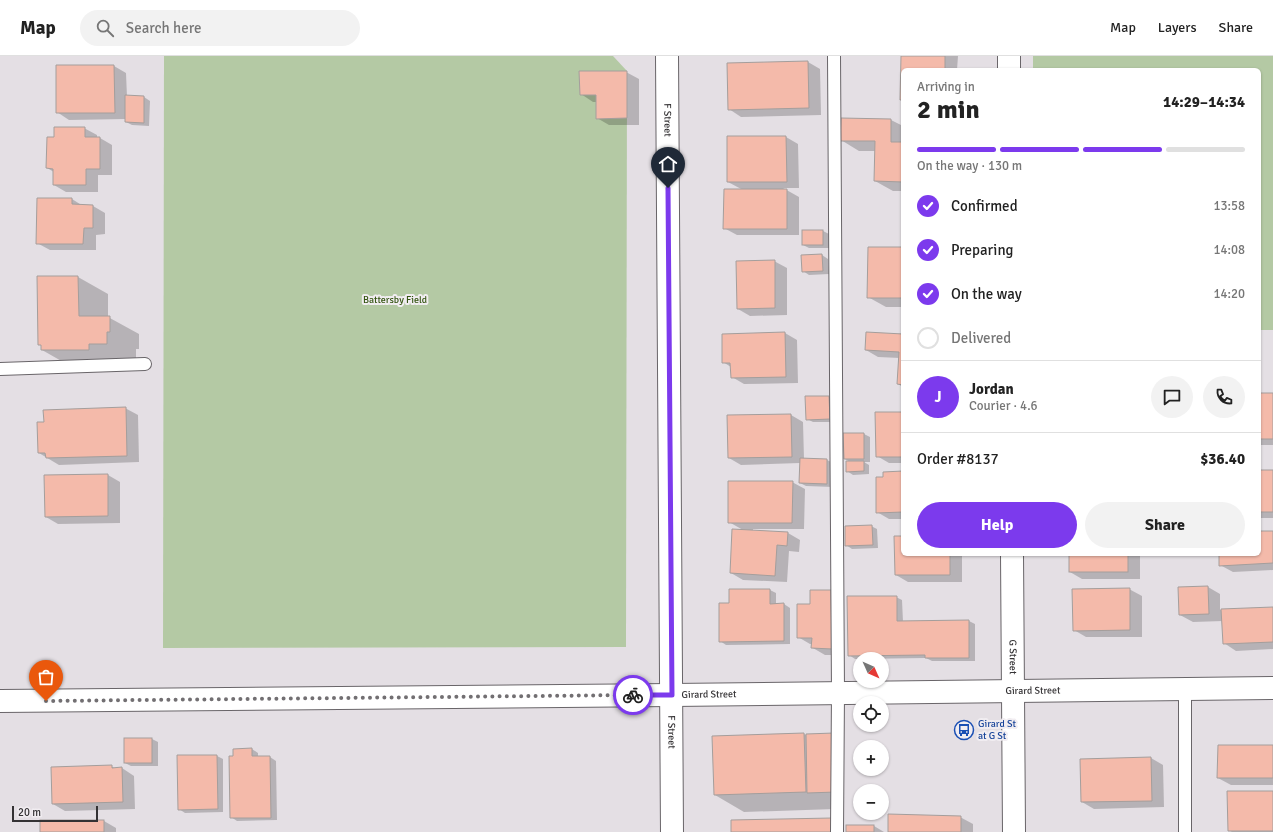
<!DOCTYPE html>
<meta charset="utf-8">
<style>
:root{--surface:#fff;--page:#f2f2f2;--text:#222;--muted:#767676;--line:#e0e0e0;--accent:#7c3aed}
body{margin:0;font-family:Signika,sans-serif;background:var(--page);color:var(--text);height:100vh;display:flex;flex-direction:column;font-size:15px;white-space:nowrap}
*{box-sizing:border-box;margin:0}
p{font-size:13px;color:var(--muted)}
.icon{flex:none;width:22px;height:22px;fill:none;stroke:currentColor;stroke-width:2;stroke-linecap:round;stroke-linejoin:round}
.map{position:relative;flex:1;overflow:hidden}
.side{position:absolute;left:901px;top:12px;width:360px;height:488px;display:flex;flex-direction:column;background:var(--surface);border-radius:6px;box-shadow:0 1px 3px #0004}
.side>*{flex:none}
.needle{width:26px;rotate:135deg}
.fabs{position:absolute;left:853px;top:596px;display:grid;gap:8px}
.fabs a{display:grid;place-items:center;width:36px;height:36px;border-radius:50%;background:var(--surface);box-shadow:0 1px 3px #0004;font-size:20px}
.scale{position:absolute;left:12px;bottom:10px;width:86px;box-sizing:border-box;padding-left:4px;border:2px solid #343234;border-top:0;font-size:11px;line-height:14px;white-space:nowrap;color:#343234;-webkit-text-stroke:3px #f1edf1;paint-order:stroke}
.pin{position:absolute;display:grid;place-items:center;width:34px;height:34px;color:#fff;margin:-41px -17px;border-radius:50% 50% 50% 0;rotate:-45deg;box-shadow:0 0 4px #0007}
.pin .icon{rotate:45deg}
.courier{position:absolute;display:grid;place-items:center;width:40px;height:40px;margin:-20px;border:3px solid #7c3aed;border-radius:50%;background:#fff;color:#222;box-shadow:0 1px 5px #0007}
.head em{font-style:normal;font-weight:800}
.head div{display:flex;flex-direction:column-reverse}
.head{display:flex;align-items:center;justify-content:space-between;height:68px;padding:0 16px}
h1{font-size:26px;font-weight:800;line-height:30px}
.bar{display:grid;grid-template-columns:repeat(4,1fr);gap:6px 4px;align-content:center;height:48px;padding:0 16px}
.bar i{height:5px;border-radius:3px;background:var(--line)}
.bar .active{background:var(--accent)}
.bar p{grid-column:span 4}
.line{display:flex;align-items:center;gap:10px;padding:0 16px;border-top:1px solid var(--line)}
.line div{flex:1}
.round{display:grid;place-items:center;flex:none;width:42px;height:42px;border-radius:21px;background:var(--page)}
ol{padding:0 16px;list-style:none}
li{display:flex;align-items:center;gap:12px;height:44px}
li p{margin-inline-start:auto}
li .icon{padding:4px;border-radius:50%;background:var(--accent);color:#fff;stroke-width:4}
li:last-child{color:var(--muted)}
li i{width:22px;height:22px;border:2px solid var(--line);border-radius:50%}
.button{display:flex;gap:8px;margin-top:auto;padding:8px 16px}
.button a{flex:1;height:46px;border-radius:24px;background:var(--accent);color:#fff;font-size:16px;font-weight:800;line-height:46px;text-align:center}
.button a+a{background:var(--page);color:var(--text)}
header{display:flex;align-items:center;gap:24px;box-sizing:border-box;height:56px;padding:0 20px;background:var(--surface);border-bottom:1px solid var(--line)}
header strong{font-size:19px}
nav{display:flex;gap:22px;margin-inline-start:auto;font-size:14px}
.search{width:280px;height:36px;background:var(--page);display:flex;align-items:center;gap:10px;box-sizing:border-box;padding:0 14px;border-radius:22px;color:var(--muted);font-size:15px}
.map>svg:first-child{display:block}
.green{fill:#b4c9a4}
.shadow{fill:#0003}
.building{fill:#f4baaa;stroke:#a49e9c}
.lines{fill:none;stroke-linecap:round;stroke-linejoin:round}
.lane-casing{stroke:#696569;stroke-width:14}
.street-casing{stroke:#696569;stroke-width:24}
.secondary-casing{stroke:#696569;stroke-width:24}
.lane{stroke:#fff;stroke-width:12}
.street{stroke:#fff;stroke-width:22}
.secondary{stroke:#fff;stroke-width:22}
.done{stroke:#726f72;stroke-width:4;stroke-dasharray:0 7.2}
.route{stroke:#7c3aed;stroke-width:5}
.labels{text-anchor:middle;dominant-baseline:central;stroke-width:4;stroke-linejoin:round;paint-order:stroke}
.street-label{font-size:10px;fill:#343234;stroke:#f1edf1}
.park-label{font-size:10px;fill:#335410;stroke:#f1edf1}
.transit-label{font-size:10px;fill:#164399;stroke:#f1edf1;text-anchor:start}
</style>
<header>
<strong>Map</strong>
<div class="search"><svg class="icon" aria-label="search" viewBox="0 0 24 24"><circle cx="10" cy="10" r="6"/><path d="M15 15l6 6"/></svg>Search here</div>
<nav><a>Map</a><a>Layers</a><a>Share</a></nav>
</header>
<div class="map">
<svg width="1273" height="776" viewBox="0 0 1273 776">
<rect width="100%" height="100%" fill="#e4dfe4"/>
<!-- green -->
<g class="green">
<path d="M164,0H613L627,15L626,591L163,592Z"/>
<path d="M1033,0H1273V274H1259V14H1033Z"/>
</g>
<!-- shadow -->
<g class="shadow">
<path d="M902,0H958L957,14H903V44L901,43Z"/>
<path d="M808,6L820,13L821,59L741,61L729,53Z"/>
<path d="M114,10L126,17L127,41H144L150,45L149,70L132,69L126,66V63L69,64L57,56Z"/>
<path d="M626,16L639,23V69H609L597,62V46H593L581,38Z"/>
<path d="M842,63L891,64L903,70V135H893L875,125V95H859L841,84Z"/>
<path d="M84,72L97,79V82H100L112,89V119H98V136H66L54,129V116L47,112L55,82Z"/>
<path d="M728,81H786L798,88L799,132H783L799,141V179H737L724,172L743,134L728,126Z"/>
<path d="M72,143L83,150H93L105,157V178L96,179V194H50L37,187Z"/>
<path d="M803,175H823L829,178V192H809L803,189Z"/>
<path d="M903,192V251H886L868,241Z"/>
<path d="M822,199L828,203L829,218L809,219L803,215L802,200Z"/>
<path d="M774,205L787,212V259L750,260L738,253Z"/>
<path d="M38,221H78L108,238V261L139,278V293H136V305L72,311L42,294V290L39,288Z"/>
<path d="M785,277L797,284L798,327L744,328L732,321L731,311L723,306Z"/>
<path d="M903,279V331L898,328L900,302L878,301L866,294Z"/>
<rect x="1259" y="338" width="14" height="51"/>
<path d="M829,341L835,344L836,366H813L807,363Z"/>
<path d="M125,352L138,359L139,406L59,409L39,397L45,367Z"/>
<path d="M903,357V407H889L877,400Z"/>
<path d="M791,359L803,366L804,403L827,404L833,407V431L806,430L800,427V407L741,409L729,402Z"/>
<path d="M844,378H864L870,381V406H864L869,409V418L853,419L847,415L850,406L845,403Z"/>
<rect x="1259" y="415" width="14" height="47"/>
<path d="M903,416V463H889L877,456Z"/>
<path d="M108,419L120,426V467L58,468L46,461Z"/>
<path d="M792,426L805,433L804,473H753V475L788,477L800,484L799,496L789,495L787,526L743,524L731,517L743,474L729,466Z"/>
<path d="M871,470L877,473L878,492L852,493L846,489Z"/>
<path d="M1259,476H1273V514L1233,516L1220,509V498H1259Z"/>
<path d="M903,481V498H962V526H908L896,519Z"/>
<path d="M1070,498H1140V523H1082L1070,516Z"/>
<path d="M1208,531L1220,538V554L1273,552V593L1236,595L1224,587L1223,565L1193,566L1180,559Z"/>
<path d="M1129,533L1142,540V581H1086L1074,574Z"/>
<path d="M770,534L776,537V549L784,548L790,552V588L726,589L720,585L730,548Z"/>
<path d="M831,535L843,542L844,599H825L813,592V588H810L798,581L811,549Z"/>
<path d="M896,541L902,544L903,566L969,565L975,568V605H932L926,602L855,603L849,599Z"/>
<path d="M804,678L806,679L834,678L835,753L744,756L715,739L713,681Z"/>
<path d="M152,683L158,686V710H131L125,707Z"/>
<path d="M1273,690V729H1231L1218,722Z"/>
<path d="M252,693L258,697V701H270L276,705L277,764L237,765L231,761L234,701Z"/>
<path d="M217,700L223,703V756L185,757L179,753Z"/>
<path d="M1151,702L1163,709L1164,751L1094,753L1082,746Z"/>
<path d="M111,710L116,713L122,712L134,720L135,753L65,755L53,748Z"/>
<path d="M1273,736V776H1232L1229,774Z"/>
<path d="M960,761L973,768V776H889Z"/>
<path d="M41,765H104L116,772V776H41Z"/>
<path d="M847,770H874L884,776H847Z"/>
</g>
<!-- building -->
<g class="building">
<path d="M901,0H945V14H903V44H900Z"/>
<path d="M808,5L809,52L728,54L727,7Z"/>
<path d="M56,9H114L115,57H56Z"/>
<path d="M579,15H627V62L596,63V39H580Z"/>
<path d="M125,39L144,40V67L125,66Z"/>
<path d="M841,62L891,63V86H903V126L874,125L875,85H840Z"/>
<path d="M54,71H85V81H100V113H86V129H53V113L46,112L47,81H54Z"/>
<path d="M727,80H786L787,126H727Z"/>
<path d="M724,133H787V173H723Z"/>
<path d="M37,142H72V148L93,149V172H84L83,188H36Z"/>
<rect x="802" y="174" width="21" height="15"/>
<path d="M868,191H903V242H867Z"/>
<path d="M822,198L823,215L802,216L801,199Z"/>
<path d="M775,204V252L737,253L736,205Z"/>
<path d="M37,220H78L79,260H110V276H107V288H89V294H41V289H38Z"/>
<path d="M785,276L786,321L731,322L730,307H722V278Z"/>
<path d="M866,276L903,278V329L897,328L899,296L865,294Z"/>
<rect x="1259" y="337" width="14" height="46"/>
<path d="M805,340H829L830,363L806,364Z"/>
<path d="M126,351L127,400L46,402L45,397H38L37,366H44L43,354Z"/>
<path d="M875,356H903V401H876Z"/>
<path d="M791,358L792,401L728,402L727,359Z"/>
<path d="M843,377H864V403H844Z"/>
<path d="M800,402L827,403V428L799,427Z"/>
<path d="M846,405H864V415L846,416Z"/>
<rect x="1259" y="414" width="14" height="42"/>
<path d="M903,415V456L876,457V421H883V416Z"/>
<path d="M108,418V460L45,461L44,419Z"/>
<path d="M728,425H793L792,467H728Z"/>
<path d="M872,469L873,489L845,490V470Z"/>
<path d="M732,473L788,476L787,490L777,489L775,520L730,517Z"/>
<path d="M1259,475H1273V507L1219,510V498H1259Z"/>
<path d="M894,480H903V498H950V519H895Z"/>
<rect x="1069" y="498" width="59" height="18"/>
<path d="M1208,530L1209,558L1179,559L1178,531Z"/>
<path d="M1130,532V574L1073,575L1072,533Z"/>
<path d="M729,533H770V548L784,547V585L719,586V547H729Z"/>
<path d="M810,534H831L832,593L811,592L812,582H797V548H810Z"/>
<path d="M847,540H897V565L969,564V602H925V599L848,600Z"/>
<path d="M1273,551V586L1223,588L1221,553Z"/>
<path d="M804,677L806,736L714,739L712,680Z"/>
<path d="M834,677L836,736L807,737L806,678Z"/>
<rect x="124" y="682" width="28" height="25"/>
<path d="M1218,689H1273V722H1217Z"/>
<path d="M252,692V700H270L271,762H230L229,700H233V693Z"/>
<path d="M177,699H217L218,753L178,754Z"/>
<path d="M1151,701L1152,745L1081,746L1080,703Z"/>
<path d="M112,709V712L122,711L123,746L52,748L51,711Z"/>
<path d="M1227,735H1273V775H1228Z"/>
<path d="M888,758L961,760V776H888Z"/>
<path d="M832,762V776H731V764Z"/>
<rect x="40" y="764" width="64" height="12"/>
<rect x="846" y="769" width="28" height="7"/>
</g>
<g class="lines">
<defs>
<g id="lane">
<path d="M834,0L838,636L837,776"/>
<path d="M0,313L145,308"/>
<path d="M1185,776V633"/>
</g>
<g id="street">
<path d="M1009,0V14"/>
<path id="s1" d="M1012,498L1014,776"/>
<path d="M0,645L672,639"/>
</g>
<g id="secondary">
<path id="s2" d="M667,0L672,776"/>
<path id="s3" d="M672,639L1273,632"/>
</g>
</defs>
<!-- lane casing -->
<use href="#lane" class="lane-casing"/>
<!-- street casing -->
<use href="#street" class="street-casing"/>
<!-- secondary casing -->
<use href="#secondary" class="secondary-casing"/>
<!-- lane -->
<use href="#lane" class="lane"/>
<!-- street -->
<use href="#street" class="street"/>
<!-- secondary -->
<use href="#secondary" class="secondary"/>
</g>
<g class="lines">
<!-- done -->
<path class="done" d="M46,645L633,639"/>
<!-- route -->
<path class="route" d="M633,639H672L668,132"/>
</g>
<!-- icons -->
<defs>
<symbol id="bus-ring" viewBox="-11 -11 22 22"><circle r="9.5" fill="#f1edf1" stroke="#1a4fb4" stroke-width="1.5"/><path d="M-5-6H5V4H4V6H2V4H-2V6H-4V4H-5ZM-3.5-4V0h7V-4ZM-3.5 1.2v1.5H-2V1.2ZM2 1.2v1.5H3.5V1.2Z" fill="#1a4fb4"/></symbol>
</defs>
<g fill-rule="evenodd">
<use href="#bus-ring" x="953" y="663" width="22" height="22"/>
</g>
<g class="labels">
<!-- street labels -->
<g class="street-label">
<text stroke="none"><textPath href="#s2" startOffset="64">F Street</textPath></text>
<text stroke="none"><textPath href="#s1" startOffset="103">G Street</textPath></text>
<text stroke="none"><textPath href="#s3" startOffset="361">Girard Street</textPath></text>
<text stroke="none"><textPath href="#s3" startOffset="37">Girard Street</textPath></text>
<text stroke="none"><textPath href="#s2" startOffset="676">F Street</textPath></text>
</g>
<!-- park labels -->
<g class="park-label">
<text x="395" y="244">Battersby Field</text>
</g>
<!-- transit labels -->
<g class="transit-label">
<text x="978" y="668">Girard St<tspan x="978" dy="12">at G St</tspan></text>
</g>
</g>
</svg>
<div class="fabs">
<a><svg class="needle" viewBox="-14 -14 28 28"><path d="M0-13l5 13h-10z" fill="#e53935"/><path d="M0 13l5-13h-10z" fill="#767676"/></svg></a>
<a><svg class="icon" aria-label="locate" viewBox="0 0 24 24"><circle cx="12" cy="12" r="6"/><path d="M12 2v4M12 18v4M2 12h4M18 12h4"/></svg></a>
<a>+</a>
<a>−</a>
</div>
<div class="scale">20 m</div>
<div class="pin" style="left:46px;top:645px;background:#ea580c"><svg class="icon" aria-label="bag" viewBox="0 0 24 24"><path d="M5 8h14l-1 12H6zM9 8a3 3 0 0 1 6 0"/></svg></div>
<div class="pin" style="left:668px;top:132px;background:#1f2937"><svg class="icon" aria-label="home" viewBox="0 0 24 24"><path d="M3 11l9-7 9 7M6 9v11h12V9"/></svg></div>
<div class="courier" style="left:633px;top:639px"><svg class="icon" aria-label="bike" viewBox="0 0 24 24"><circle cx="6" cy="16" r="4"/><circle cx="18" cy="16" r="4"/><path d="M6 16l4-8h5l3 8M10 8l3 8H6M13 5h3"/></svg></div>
<section class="side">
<div class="head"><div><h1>2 min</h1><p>Arriving in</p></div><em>14:29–14:34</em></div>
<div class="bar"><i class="active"></i><i class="active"></i><i class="active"></i><i></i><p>On the way · 130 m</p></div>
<ol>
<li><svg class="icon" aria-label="check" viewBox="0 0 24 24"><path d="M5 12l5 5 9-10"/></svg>Confirmed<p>13:58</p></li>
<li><svg class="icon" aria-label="check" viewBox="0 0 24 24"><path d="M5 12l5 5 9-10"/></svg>Preparing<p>14:08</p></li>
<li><svg class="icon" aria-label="check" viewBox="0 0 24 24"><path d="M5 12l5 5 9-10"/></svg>On the way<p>14:20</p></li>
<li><i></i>Delivered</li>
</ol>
<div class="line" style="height:72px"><b class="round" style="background:var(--accent);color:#fff">J</b><div><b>Jordan</b><p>Courier · 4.6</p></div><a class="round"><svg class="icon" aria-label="chat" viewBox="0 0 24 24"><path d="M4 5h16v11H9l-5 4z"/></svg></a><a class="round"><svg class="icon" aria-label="phone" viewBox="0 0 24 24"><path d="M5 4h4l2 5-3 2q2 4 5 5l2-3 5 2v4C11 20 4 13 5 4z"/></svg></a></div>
<div class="line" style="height:52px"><div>Order #8137</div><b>$36.40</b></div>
<div class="button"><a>Help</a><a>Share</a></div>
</section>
</div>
